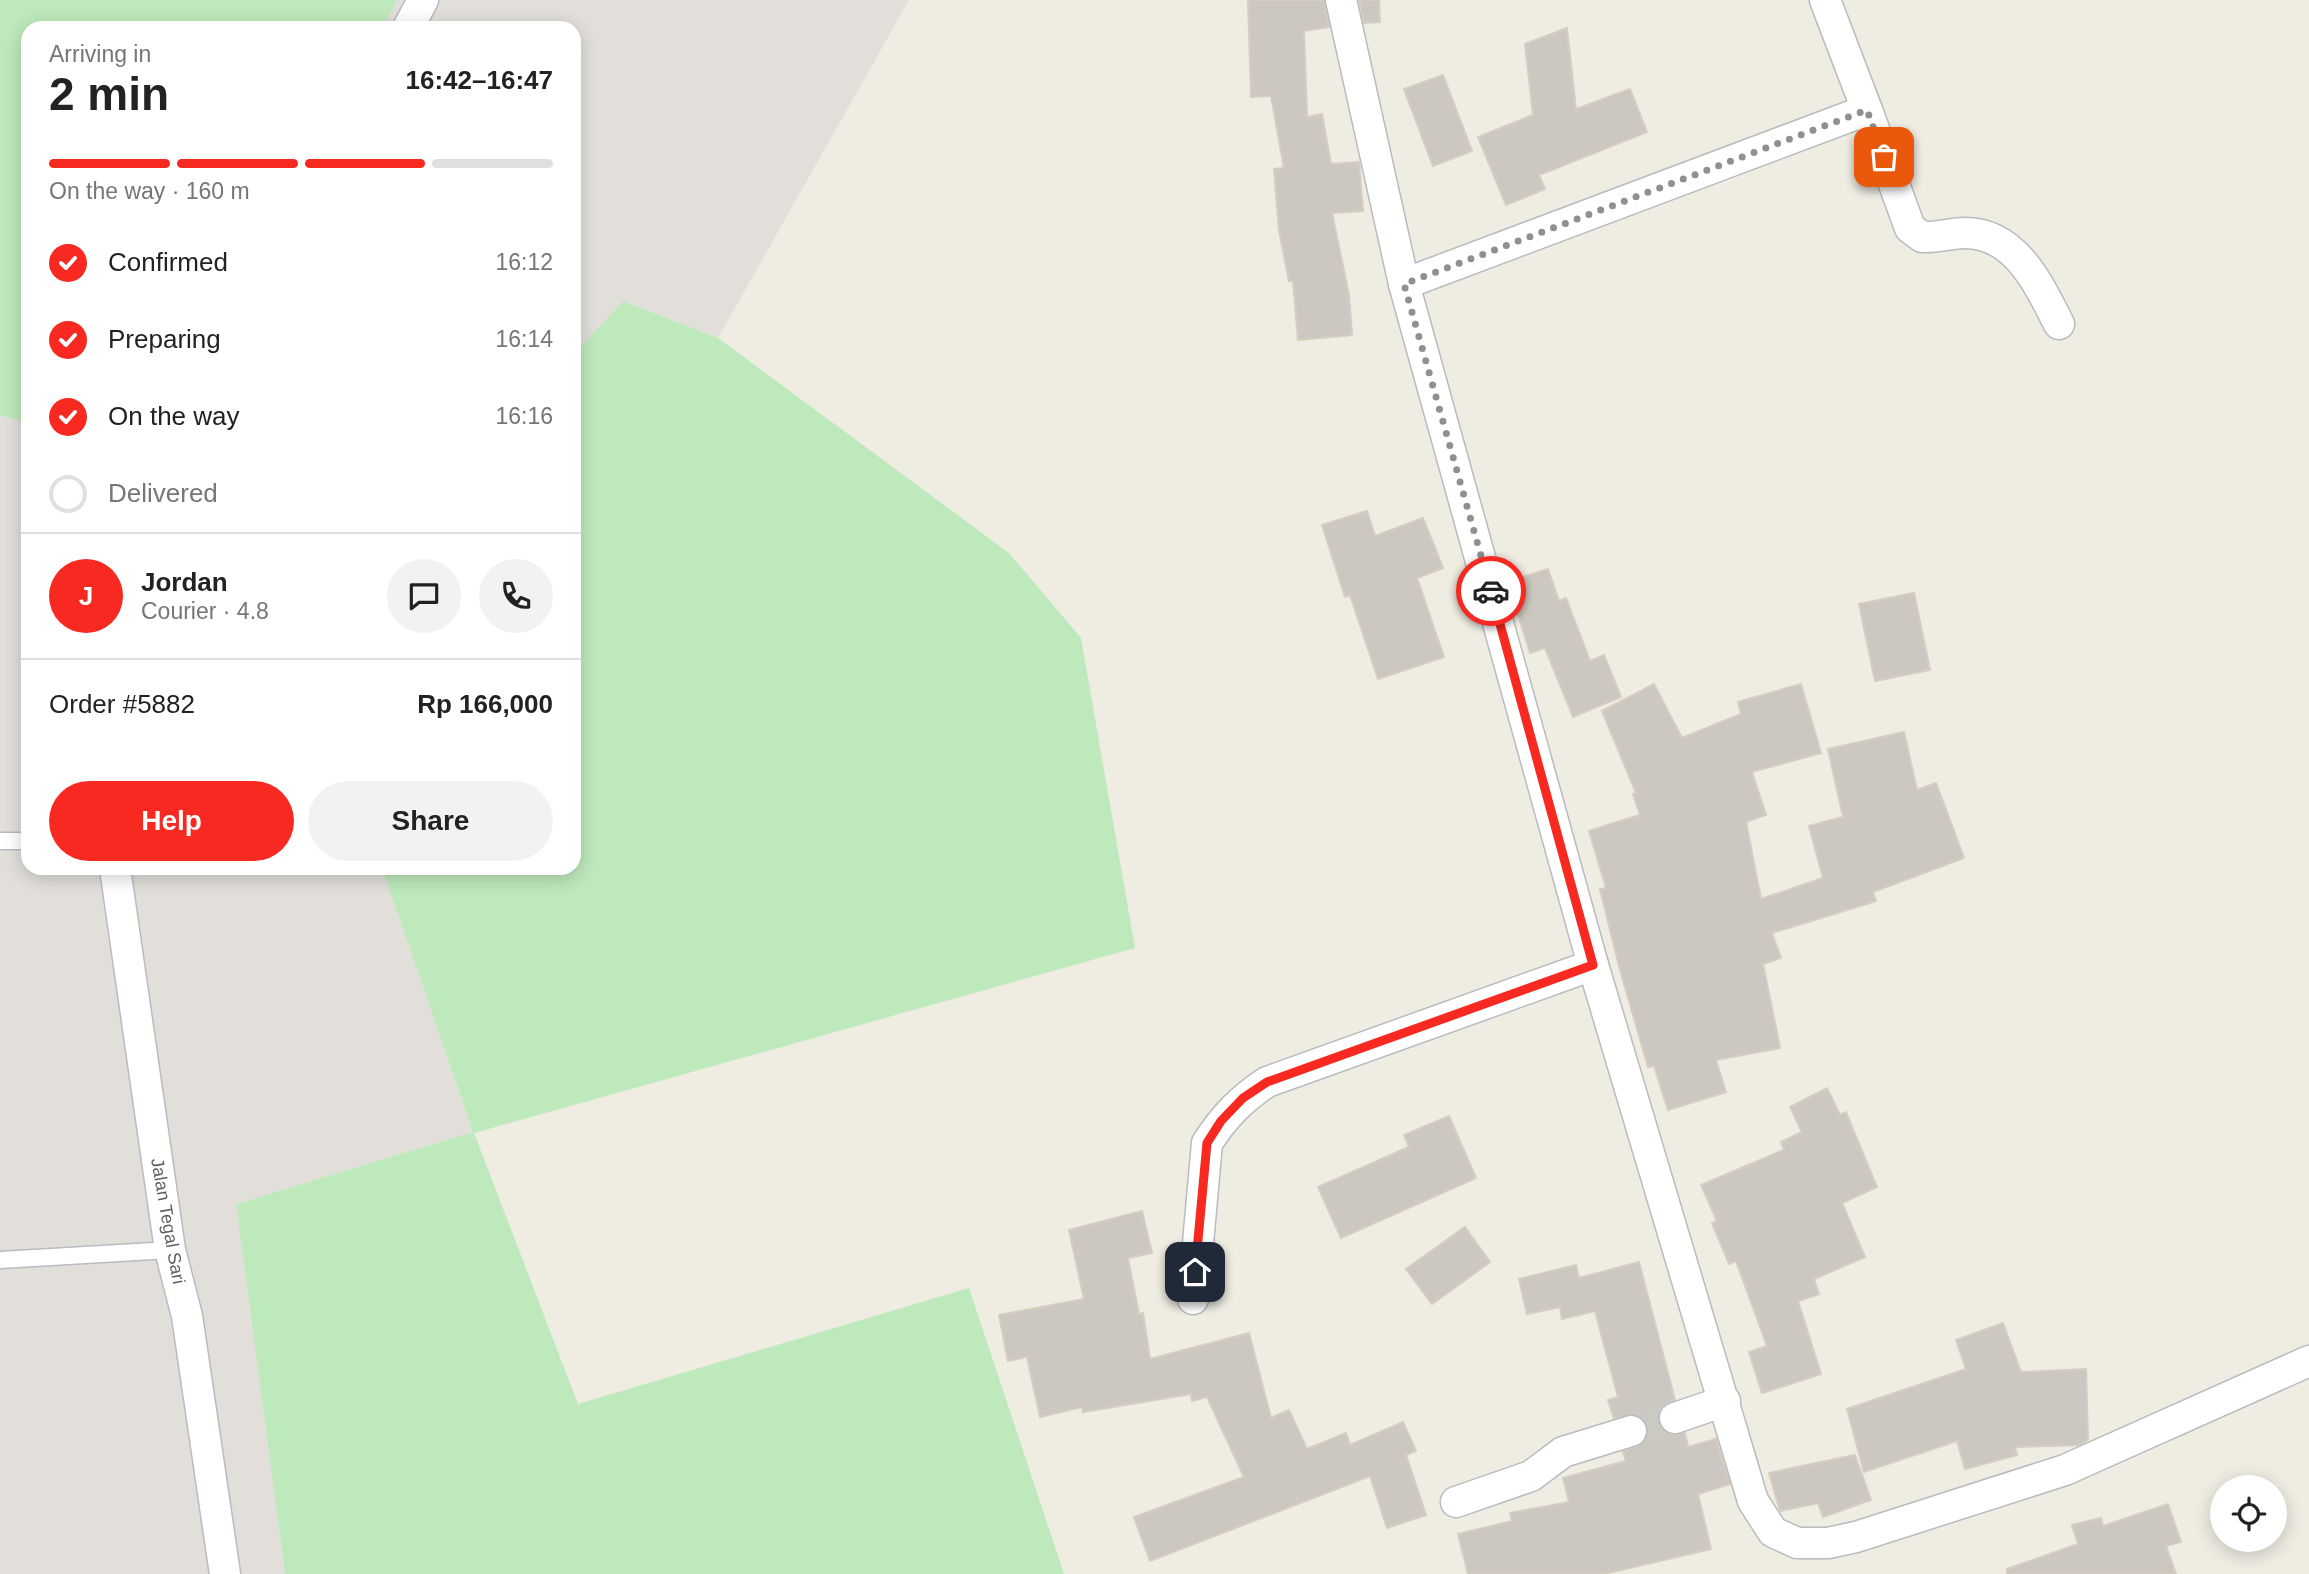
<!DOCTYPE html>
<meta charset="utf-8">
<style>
:root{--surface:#fff;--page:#f2f2f2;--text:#222;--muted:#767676;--line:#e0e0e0;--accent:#f72920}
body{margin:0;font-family:Arial,sans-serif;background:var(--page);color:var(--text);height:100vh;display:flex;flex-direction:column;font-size:26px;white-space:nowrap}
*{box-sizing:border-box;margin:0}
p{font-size:23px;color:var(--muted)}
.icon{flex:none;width:38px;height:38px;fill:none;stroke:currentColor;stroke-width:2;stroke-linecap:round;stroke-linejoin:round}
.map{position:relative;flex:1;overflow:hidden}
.drawer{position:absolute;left:21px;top:21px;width:560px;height:854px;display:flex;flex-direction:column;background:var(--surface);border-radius:21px;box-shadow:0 4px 18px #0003}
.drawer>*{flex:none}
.tools{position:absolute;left:2210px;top:1475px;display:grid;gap:14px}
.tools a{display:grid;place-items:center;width:77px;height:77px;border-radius:50%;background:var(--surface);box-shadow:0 4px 18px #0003;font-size:35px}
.pin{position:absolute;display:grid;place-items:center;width:60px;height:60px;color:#fff;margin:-30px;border-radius:14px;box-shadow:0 4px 10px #0006}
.courier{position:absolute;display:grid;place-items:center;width:70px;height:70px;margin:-35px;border:5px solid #f72920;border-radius:50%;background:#fff;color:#222;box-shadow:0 2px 9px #0007}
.summary em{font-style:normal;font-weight:600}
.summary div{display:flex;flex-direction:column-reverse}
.summary{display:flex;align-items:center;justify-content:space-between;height:119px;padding:0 28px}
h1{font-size:46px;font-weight:600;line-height:52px}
.bar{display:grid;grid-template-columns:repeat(4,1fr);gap:10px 7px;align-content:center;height:84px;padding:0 28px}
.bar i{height:9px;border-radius:5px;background:var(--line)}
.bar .on{background:var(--accent)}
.bar p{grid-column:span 4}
.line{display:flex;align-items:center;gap:18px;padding:0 28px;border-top:2px solid var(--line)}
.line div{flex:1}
.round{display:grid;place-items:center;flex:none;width:74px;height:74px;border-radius:37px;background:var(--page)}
ol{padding:0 28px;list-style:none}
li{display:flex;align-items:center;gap:21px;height:77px}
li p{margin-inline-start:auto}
li .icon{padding:7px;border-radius:50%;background:var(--accent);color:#fff;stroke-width:4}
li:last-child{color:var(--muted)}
li i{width:38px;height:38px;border:4px solid var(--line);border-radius:50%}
.action{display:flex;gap:14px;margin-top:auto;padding:14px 28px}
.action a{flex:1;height:80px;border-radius:42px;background:var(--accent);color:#fff;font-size:28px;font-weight:600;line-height:80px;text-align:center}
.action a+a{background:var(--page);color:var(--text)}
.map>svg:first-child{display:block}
.industrial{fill:#e2dfda}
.green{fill:#bee9bc}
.building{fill:#ccc8c1;stroke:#d4cdc0;stroke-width:2}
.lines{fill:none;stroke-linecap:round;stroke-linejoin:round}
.minor-tunnel{stroke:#cac9c2;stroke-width:30;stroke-dasharray:30 15;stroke-linecap:butt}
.service-casing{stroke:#b8bbc0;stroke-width:19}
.minor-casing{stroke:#b8bbc0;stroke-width:33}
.service{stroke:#fff;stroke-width:16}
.minor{stroke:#fff;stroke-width:30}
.done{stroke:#8f9090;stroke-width:7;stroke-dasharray:0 12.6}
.route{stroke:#f72920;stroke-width:9}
.labels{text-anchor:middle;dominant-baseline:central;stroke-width:6;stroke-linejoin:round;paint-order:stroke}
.street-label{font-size:18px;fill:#5b5f64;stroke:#fff}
</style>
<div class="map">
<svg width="2309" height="1574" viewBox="0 0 2309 1574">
<rect width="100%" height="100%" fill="#efece2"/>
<!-- industrial -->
<g class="industrial">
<path d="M397,0H909L718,338L623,301L574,354V28H382Z"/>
<path d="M0,416L28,422V868H382L473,1132L236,1204L285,1574H0Z"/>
</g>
<!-- green -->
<g class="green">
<path d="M0,0H397L382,28H28V422L0,416Z"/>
<path d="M623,301L718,338L1009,553L1081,638L1135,948L474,1133L578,1404L969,1288L1064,1574H285L236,1204L473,1132L382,868H574V354Z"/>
</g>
<!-- building -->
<g class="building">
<path d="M1248,0H1324L1329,27L1304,31L1307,117L1322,114L1331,164L1359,162L1363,211L1332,213L1349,295L1352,335L1298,340L1293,281H1289L1279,230L1274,169L1284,168L1271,96L1251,97Z"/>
<path d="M1359,0H1379L1380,22L1364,23Z"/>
<path d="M1567,28L1576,109L1630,89L1647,132L1539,175L1545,189L1506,205L1478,137L1533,115L1525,44Z"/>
<path d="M1443,75L1472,151L1433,166L1404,89Z"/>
<path d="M1367,511L1375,536L1423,518L1443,568L1417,578L1444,657L1378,679L1350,595L1345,597L1322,525Z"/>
<path d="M1548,569L1559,601L1566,598L1590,661L1604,655L1621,697L1573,717L1545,648L1530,653L1508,582Z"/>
<path d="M1914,593L1930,670L1875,681L1859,604Z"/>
<path d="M1654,684L1682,738L1741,714L1738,702L1801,684L1821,753L1752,772L1766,815L1746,822L1761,899L1823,878L1809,826L1843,817L1828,749L1904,732L1917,790L1936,783L1964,858L1873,892L1876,901L1772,933L1781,958L1763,964L1780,1048L1716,1060L1726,1092L1668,1110L1654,1066L1648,1067L1619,966L1600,889L1606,888L1589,831L1640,815L1633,794L1636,793L1602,711Z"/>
<path d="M1827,1088L1840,1115L1846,1112L1877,1187L1842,1203L1865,1257L1814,1279L1819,1294L1798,1301L1821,1374L1762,1393L1749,1352L1767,1346L1736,1261L1729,1264L1712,1223L1717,1221L1701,1185L1784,1150L1781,1142L1802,1132L1790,1107Z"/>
<path d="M1449,1116L1476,1178L1341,1238L1318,1187L1409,1147L1404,1135Z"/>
<path d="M1142,1211L1152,1253L1128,1258L1139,1314L1143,1313L1150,1359L1249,1333L1271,1418L1289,1410L1307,1449L1346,1433L1350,1445L1403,1422L1416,1451L1406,1455L1426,1515L1387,1528L1370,1476L1150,1561L1134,1517L1244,1477L1207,1397L1192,1401L1191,1394L1083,1412L1082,1407L1040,1417L1027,1357L1008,1361L999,1315L1084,1299L1069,1230Z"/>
<path d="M1465,1227L1490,1262L1432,1304L1406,1269Z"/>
<path d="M1639,1262L1675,1400L1661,1407L1659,1424L1671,1435L1685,1433L1688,1447L1716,1439L1730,1484L1698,1494L1711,1549L1604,1574H1468L1458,1534L1512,1521L1510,1513L1569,1502L1563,1478L1626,1461L1623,1452L1643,1443L1648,1434L1643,1419L1636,1414L1614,1418L1608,1400L1618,1397L1595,1311L1562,1319L1560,1307L1527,1314L1519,1279L1576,1265L1579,1278Z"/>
<path d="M2003,1323L2021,1372L2086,1369L2088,1440L2078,1445L2015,1447L2017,1455L1965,1469L1957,1441L1864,1472L1847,1409L1966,1369L1956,1340Z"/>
<path d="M1855,1455L1871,1500L1823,1517L1818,1503L1780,1511L1769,1473Z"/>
<path d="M2168,1504L2181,1542L2166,1546L2176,1574H2007V1569L2078,1544L2072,1525L2101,1518L2103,1526Z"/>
</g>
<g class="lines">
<!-- minor-tunnel -->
<path class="minor-tunnel" d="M1631,1431L1675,1418"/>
<defs>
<g id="service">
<path d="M0,841H28"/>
<path d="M0,1260L170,1250"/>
</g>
<g id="minor">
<path d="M1341,0L1404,284L1593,965L1753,1501L1773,1532L1797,1543H1828L1856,1537L2065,1470L2309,1361"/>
<path d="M408,28L423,0"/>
<path d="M1867,110L1910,228L1922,237C1937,238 1951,233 1965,233C2016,233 2039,285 2059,324"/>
<path d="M1404,284L1867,110L1825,0"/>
<path d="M115,868L170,1250L187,1316L225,1574"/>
<path d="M1193,1299L1207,1143C1224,1117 1241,1099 1267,1082L1593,965"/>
<path d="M1675,1418L1725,1401"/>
<path d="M1456,1502L1531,1476L1563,1452L1631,1431"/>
</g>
</defs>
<!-- service casing -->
<use href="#service" class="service-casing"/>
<!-- minor casing -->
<use href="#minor" class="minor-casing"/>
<!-- service -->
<use href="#service" class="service"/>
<!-- minor -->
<use href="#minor" class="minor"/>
</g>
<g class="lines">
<!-- done -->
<path class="done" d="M1491,591L1404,284L1867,110L1884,157"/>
<!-- route -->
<path class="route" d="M1195,1272L1207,1143L1221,1121L1243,1098L1267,1082L1593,965L1491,591"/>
</g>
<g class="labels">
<!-- street labels -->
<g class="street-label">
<text transform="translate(168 1221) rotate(80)">Jalan Tegal Sari</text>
</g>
</g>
</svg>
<div class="tools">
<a><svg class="icon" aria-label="locate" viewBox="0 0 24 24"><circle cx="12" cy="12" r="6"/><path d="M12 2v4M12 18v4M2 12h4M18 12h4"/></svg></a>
</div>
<div class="pin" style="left:1884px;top:157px;background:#ea580c"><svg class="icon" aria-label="bag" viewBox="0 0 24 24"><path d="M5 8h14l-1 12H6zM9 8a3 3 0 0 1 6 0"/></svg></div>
<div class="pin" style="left:1195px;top:1272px;background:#1f2937"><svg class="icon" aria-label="home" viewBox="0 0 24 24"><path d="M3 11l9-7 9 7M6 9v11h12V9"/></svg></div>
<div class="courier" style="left:1491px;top:591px"><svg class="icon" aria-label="car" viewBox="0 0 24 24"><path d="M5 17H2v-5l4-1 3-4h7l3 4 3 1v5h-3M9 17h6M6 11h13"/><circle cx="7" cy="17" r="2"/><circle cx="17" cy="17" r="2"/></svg></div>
<section class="drawer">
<div class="summary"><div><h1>2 min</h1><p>Arriving in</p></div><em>16:42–16:47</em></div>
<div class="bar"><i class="on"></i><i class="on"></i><i class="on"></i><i></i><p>On the way · 160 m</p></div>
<ol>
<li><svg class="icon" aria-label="check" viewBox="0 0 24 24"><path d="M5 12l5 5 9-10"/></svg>Confirmed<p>16:12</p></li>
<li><svg class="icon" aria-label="check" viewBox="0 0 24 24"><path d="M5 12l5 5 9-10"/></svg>Preparing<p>16:14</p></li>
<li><svg class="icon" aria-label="check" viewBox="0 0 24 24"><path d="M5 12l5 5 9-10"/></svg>On the way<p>16:16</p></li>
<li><i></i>Delivered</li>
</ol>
<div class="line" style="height:126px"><b class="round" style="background:var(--accent);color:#fff">J</b><div><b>Jordan</b><p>Courier · 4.8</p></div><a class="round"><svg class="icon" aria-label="chat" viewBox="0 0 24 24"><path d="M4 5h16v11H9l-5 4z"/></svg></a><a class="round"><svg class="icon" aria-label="phone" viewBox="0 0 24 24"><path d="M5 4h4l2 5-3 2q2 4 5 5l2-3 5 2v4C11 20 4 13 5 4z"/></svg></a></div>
<div class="line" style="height:91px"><div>Order #5882</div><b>Rp 166,000</b></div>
<div class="action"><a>Help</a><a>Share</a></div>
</section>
</div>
